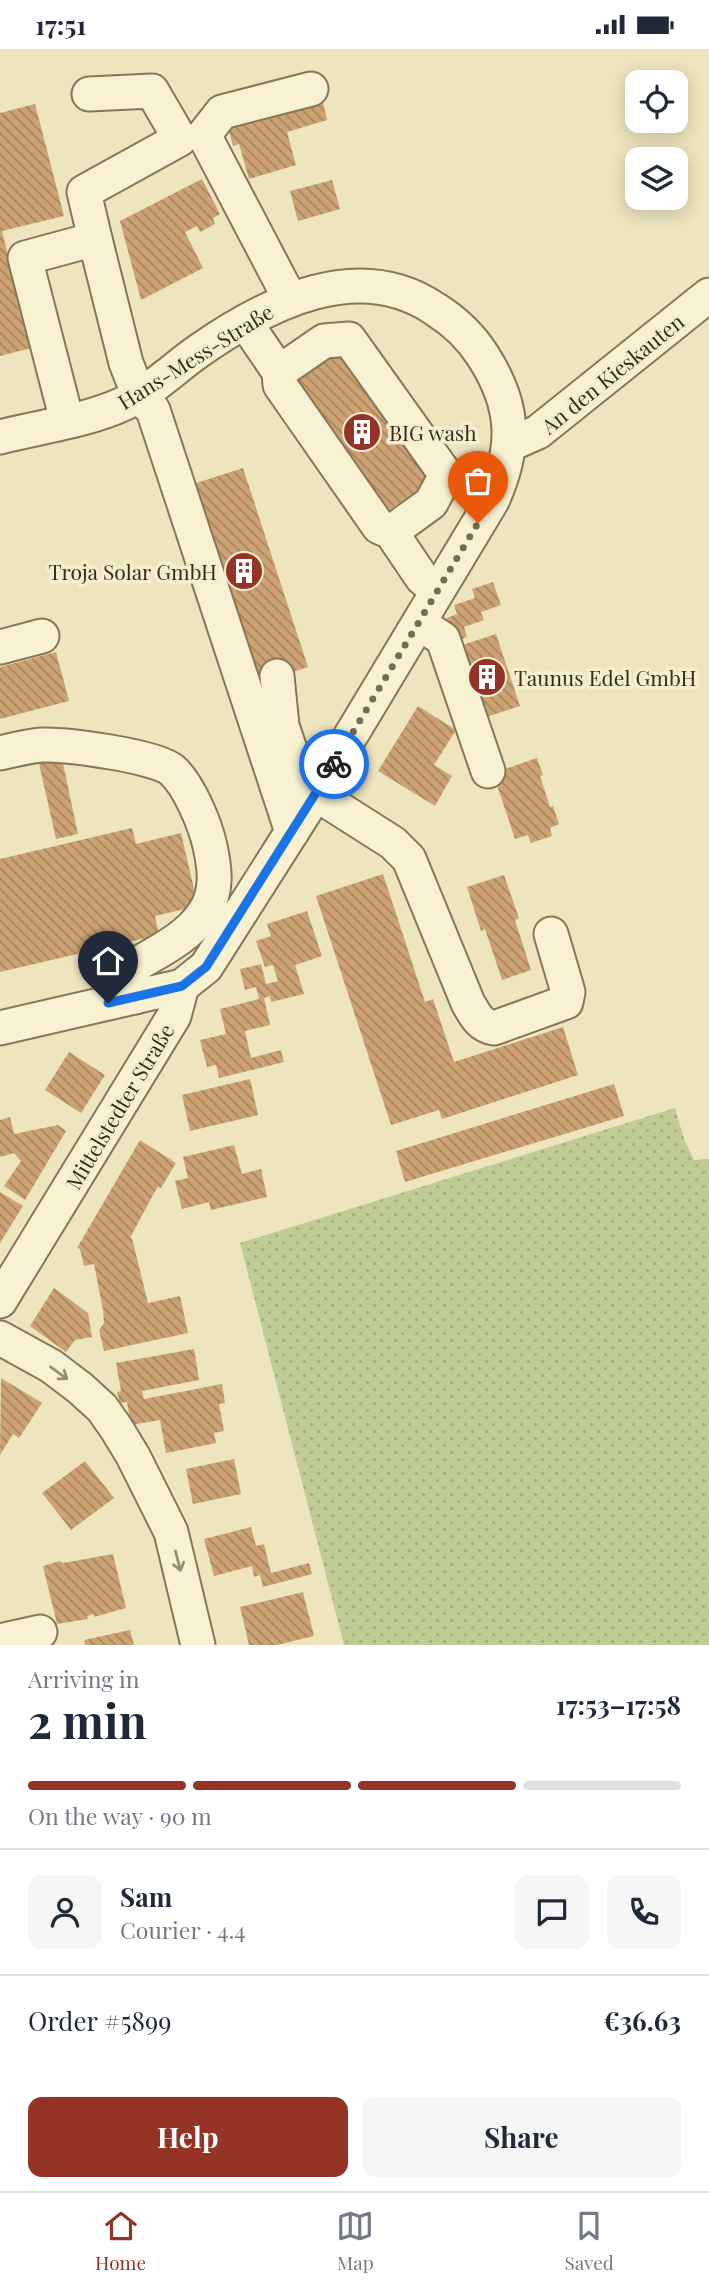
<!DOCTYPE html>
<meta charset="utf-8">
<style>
:root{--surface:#fff;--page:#f6f6f7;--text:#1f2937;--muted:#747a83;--line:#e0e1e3;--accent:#963327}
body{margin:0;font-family:"Playfair Display",serif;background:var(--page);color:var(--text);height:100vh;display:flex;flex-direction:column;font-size:26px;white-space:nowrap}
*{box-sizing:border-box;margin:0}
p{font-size:23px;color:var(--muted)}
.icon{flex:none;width:38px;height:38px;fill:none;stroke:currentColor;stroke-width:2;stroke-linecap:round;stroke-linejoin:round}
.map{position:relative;height:1596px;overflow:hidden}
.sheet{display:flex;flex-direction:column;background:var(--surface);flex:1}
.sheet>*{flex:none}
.tools{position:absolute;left:625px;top:21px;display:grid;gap:14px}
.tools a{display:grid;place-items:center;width:63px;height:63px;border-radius:14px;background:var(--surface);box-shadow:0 4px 18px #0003;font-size:35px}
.pin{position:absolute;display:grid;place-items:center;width:60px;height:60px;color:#fff;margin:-72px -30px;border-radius:50% 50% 50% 0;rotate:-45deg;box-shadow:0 0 7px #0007}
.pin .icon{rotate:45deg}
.courier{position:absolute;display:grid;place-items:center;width:70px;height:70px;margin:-35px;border:5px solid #1a73e8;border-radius:50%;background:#fff;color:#222;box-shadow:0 2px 9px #0007}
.summary em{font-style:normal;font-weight:700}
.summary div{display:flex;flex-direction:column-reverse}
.summary{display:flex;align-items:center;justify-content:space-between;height:119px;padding:0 28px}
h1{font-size:46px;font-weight:700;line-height:52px}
.bar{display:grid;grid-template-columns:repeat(4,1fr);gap:10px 7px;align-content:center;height:84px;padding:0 28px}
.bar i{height:9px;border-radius:5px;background:var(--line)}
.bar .current{background:var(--accent)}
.bar p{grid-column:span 4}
.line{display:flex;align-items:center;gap:18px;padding:0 28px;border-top:2px solid var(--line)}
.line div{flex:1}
.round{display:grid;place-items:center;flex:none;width:74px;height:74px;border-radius:14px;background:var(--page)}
.button{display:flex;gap:14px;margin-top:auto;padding:14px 28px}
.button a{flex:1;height:80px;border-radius:14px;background:var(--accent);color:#fff;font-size:28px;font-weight:700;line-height:80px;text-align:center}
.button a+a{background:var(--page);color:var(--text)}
.status{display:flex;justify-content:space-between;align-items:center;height:49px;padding:0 35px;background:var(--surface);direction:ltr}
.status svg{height:19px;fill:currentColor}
.menu{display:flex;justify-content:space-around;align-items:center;height:98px;border-top:2px solid var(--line);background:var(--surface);font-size:19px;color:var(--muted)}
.menu a{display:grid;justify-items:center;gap:4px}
.menu .current{color:var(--accent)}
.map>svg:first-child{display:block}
.grass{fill:url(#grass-dots)}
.building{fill:url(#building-back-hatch)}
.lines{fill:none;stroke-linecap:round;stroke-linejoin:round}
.minor-casing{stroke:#877657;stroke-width:37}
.minor{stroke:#f9f2d2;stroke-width:33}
.oneway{stroke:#988e77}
.done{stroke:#766c55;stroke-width:7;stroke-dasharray:0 12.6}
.route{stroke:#1a73e8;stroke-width:9}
.labels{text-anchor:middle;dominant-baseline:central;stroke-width:7;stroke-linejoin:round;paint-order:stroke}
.street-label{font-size:21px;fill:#362b1c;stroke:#f5efce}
.poi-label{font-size:21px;fill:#362b1c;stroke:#f5efce;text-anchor:start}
</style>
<div class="status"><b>17:51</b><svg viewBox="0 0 49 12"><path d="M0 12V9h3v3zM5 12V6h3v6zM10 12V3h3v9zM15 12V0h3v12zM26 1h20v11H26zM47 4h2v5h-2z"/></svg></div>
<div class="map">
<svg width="709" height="1596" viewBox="0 0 709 1596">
<defs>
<pattern id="grass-dots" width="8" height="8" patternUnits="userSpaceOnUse" patternTransform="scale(1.75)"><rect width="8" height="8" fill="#bfcc93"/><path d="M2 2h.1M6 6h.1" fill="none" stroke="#a5af7e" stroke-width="1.8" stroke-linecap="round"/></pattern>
<pattern id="building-back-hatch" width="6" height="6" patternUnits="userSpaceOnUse" patternTransform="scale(1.75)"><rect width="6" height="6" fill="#cda374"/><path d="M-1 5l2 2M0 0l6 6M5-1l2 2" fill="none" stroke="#a7855e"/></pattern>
</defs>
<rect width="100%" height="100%" fill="#eee5bf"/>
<!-- grass -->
<path class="grass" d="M675,1059L684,1090L694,1111L709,1110V1596H344L240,1194Z"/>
<!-- building -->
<g class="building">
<path d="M322,49L327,71L287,83L296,116L249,130L239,95L233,97L227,74Z"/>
<path d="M35,55L64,167L2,182L31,299L0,307V64Z"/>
<path d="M202,130L220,165L213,169L215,175L200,183L197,177L185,183L203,219L141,251L120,172Z"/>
<path d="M332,131L340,160L298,172L290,142Z"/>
<path d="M339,302L430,432L385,464L293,334Z"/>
<path d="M243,419L308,618L270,630L257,645L184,438Z"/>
<path d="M493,533L501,556L481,563L484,571L464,578L467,588L455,593L447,569L457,565L454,556L475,549L472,540Z"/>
<path d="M496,585L520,657L477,671L453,599Z"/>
<path d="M56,603L69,652L0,670V618Z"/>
<path d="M418,657L456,681L434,716L452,727L435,757L378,722Z"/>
<path d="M61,705L78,785L56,790L38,710Z"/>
<path d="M537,709L543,726L540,727L550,758L553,757L559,775L550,779L552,787L531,794L528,786L515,790L493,724Z"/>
<path d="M132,779L136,795L181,784L198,857L155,867L159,886L0,923V810Z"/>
<path d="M383,825L425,953L433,950L454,1013L563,978L578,1026L442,1070L439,1061L391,1076L316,847Z"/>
<path d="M504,826L519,869L515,871L531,921L502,931L485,880L481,882L467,838Z"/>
<path d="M307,862L322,907L295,916L304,945L271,953L270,947L264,949L270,976L245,982L251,1009L281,1001L284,1013L219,1029L216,1016L207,1018L200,991L226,985L220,960L259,950L256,938L245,941L240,920L261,915L266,935L278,932L273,916L265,918L256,892L271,887L267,875Z"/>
<path d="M69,1003L105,1026L81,1064L45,1041Z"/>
<path d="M250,1030L258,1066L190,1082L182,1046Z"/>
<path d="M614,1035L624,1067L405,1133L396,1102Z"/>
<path d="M10,1068L14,1085L58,1076L66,1082L25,1151L4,1137L21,1112L14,1104L0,1108V1071Z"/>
<path d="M140,1091L176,1114L161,1139L158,1138L154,1144L130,1189H132L148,1254L180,1247L188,1284L104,1302L99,1281L104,1274L103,1261L94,1215L84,1217L80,1200L77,1199Z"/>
<path d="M234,1096L242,1125L261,1120L267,1148L211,1161L209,1153L182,1160L175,1132L188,1129L183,1108Z"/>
<path d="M0,1143L23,1157L0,1194Z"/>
<path d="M54,1239L88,1264L92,1288L75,1291L66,1303L30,1277Z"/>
<path d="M194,1300L199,1331L142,1342L144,1350L222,1335L225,1354L219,1355L224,1382L214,1384L216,1394L166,1404L160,1371L131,1376L127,1353L120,1354L117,1343L121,1342L116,1314Z"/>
<path d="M1,1329L42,1354L19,1389L13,1385L0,1406Z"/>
<path d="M234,1410L241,1445L193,1455L186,1420Z"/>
<path d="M85,1412L114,1449L71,1481L42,1444Z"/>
<path d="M251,1478L256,1497L264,1495L271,1524L309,1514L312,1525L263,1538L260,1526L254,1528L252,1517L214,1527L204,1490Z"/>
<path d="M113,1505L126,1559L94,1568V1565L87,1567L88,1570L57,1575L43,1517L60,1512L63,1514Z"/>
<path d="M303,1543L314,1587L277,1596H249L240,1558Z"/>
<path d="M130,1581L134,1596H85L84,1591Z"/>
</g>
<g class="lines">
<defs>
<g id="minor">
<path d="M95,190L126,314L139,347L153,361L292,783"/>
<path d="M290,250L204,86L222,63L311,40"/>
<path d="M245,273L279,323L280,336L379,478L391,483L422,529L438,541"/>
<path d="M279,323L324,292L349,290L446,426L431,454L391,483"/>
<path d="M67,372L25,209L95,190L84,143L180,90L152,42L89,45"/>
<path d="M0,388C39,378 86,372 123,355C152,342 174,319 200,301C268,254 358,208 435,260C454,272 471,288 483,307C516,358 516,399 492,452L309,756L206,918L182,937L0,979"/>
<path d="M511,395L538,383L709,246"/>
<path d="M419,574L443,590L488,722"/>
<path d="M0,598L42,587"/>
<path d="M277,627L282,677L309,756"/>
<path d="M0,704C13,701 28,697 42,696C65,695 156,707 172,721C189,736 205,775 210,797C215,820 218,843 204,864C188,889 157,903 132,918L135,948"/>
<path d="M316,745L393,794L409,810L468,954C475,966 480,977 494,979L566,953L568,943L551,885"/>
<path d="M0,1252L174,967L182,937"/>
<path d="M0,1289L51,1317L80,1339L102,1359L116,1379L133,1407L171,1483L198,1596"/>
<path d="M0,1592L40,1583"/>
</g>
</defs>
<!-- minor casing -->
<use href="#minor" class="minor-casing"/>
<!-- minor -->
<use href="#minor" class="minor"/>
</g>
<!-- one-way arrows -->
<defs><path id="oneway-shaft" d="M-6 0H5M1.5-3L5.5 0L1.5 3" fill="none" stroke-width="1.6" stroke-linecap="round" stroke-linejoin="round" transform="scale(1.75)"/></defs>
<g class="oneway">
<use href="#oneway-shaft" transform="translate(59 1324) rotate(36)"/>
<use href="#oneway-shaft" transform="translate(178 1512) rotate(76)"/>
</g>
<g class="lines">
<!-- done -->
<path class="done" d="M334,715L478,474"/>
<!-- route -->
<path class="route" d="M108,954L182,937L206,918L334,715"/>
</g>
<!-- icons -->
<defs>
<symbol id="building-disc" viewBox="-11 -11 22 22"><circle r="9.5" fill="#963327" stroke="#f5efce"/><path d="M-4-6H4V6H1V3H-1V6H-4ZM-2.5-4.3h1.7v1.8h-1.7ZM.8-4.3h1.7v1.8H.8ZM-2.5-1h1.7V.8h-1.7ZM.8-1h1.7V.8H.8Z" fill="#fff"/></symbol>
</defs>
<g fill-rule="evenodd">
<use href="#building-disc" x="340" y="361" width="44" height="44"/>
<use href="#building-disc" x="222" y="500" width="44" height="44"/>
<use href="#building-disc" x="465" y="606" width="44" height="44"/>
</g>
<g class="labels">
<!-- street labels -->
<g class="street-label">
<text transform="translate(195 307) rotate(-32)">Hans-Mess-Straße</text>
<text transform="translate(612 324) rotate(-39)">An den Kieskauten</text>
<text transform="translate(119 1057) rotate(-59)">Mittelstedter Straße</text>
</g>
<!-- poi labels -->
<g class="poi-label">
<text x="389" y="383">BIG wash</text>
<text x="217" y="522" text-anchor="end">Troja Solar GmbH</text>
<text x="514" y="628">Taunus Edel GmbH</text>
</g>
</g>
</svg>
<div class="tools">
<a><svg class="icon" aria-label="locate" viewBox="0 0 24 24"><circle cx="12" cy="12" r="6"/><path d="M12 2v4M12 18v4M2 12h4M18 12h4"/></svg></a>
<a><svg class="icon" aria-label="layers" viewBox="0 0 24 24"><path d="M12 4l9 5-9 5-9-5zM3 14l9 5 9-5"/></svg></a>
</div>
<div class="pin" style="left:478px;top:474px;background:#ea580c"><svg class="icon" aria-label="bag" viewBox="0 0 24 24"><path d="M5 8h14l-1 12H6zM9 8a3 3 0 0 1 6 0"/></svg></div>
<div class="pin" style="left:108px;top:954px;background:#1f2937"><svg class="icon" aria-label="home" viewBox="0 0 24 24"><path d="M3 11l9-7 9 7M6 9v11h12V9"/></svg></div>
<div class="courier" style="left:334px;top:715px"><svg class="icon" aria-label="bike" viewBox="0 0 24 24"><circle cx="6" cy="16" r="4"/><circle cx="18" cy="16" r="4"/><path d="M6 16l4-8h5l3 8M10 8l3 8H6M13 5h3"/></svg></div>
</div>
<section class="sheet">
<div class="summary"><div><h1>2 min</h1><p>Arriving in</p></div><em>17:53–17:58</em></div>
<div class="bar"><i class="current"></i><i class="current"></i><i class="current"></i><i></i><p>On the way · 90 m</p></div>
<div class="line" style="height:126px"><a class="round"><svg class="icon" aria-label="person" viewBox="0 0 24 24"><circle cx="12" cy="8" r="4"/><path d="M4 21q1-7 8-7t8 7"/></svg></a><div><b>Sam</b><p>Courier · 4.4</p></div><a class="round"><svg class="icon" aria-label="chat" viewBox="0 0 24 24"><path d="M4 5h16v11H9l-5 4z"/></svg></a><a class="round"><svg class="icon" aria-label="phone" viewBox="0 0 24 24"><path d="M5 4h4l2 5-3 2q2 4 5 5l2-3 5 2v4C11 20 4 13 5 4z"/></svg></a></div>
<div class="line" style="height:91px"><div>Order #5899</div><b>€36.63</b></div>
<div class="button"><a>Help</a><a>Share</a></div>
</section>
<nav class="menu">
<a class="current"><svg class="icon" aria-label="home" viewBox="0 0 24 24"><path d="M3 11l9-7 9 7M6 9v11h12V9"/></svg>Home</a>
<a><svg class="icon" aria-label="map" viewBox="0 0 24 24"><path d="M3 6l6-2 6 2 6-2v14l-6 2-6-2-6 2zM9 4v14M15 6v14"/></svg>Map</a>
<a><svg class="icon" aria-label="saved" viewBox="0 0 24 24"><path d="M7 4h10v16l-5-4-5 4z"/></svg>Saved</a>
</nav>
